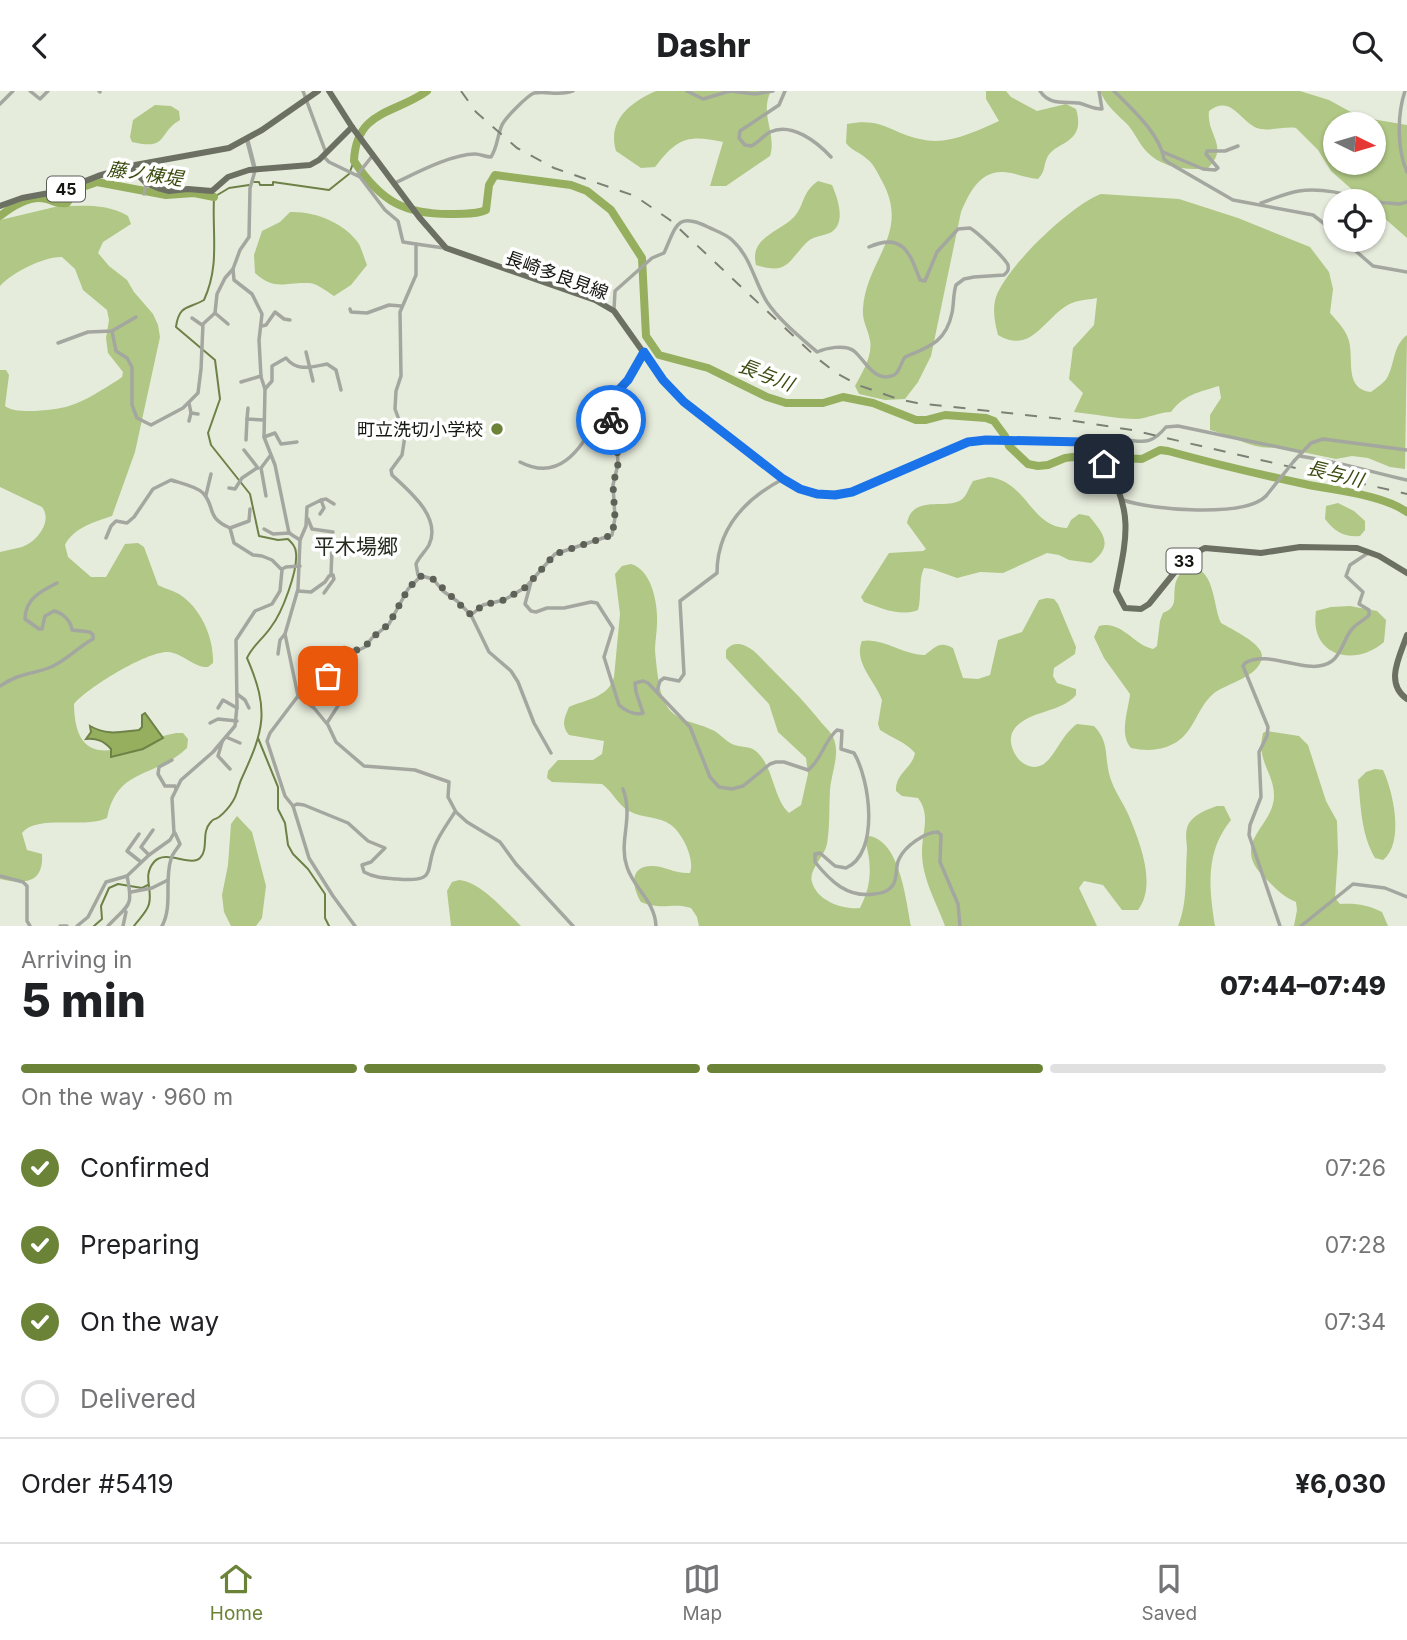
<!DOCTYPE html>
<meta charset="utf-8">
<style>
:root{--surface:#fff;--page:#f2f2f2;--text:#202124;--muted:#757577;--line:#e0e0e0;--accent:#6b8336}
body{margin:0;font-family:Inter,"Noto Sans JP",sans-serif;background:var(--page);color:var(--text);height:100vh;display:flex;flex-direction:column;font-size:26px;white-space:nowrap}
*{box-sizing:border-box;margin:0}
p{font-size:23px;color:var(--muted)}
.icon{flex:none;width:38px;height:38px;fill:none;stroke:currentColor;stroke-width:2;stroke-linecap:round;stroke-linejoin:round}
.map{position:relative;height:835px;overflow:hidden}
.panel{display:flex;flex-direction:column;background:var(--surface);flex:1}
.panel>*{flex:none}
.needle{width:46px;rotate:95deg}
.buttons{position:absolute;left:1323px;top:21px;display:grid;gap:14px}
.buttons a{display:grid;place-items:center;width:63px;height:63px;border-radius:50%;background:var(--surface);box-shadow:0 2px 5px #0004;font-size:35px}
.pin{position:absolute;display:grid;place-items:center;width:60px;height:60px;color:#fff;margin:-30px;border-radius:14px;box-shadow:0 4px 10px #0006}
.courier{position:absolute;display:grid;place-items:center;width:70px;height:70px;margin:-35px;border:5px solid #1a73e8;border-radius:50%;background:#fff;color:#222;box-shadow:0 2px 9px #0007}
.headline em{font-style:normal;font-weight:800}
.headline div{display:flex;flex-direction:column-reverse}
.headline{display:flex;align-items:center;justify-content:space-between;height:119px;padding:0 21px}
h1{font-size:46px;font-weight:800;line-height:52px}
.bar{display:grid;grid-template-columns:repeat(4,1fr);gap:10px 7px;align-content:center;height:84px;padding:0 21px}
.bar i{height:9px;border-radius:5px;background:var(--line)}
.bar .active{background:var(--accent)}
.bar p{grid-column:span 4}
.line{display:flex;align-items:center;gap:18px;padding:0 21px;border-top:2px solid var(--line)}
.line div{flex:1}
ol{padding:0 21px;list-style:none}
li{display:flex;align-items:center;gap:21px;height:77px}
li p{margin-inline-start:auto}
li .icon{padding:7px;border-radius:50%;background:var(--accent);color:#fff;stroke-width:4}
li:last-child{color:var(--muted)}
li i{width:38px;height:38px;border:4px solid var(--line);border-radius:50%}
header{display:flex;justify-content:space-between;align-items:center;height:91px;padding:0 21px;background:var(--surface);font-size:32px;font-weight:800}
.tabs{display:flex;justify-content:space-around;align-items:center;height:98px;border-top:2px solid var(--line);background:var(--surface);font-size:19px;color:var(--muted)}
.tabs a{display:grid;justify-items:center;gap:4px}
.tabs .active{color:var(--accent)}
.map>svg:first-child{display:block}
.green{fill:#b0c785;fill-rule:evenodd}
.water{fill:#95af5e;stroke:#6e8147;stroke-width:2}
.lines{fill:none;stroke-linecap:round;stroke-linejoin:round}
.stream{stroke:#6e8147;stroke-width:2}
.river{stroke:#95af5e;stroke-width:8}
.minor{stroke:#a4a7a0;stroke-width:3.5}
.tertiary{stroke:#a4a7a0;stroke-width:4.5}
.primary{stroke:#6b7063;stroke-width:6}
.rail{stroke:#7c8075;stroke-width:2;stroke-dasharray:12 12;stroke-linecap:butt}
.minor-bridge{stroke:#a4a7a0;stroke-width:3.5}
.done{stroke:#5e6157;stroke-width:7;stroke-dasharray:0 12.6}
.route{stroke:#1a73e8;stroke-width:9}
.poi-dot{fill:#6b8336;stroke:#fff;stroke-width:2.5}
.labels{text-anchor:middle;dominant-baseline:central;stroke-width:7;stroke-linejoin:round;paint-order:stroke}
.shield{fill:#fff;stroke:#5a5c58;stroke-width:2}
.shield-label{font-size:16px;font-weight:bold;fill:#141610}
.street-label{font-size:18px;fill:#141610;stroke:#fff}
.poi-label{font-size:18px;fill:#141610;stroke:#fff;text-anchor:end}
.water-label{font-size:19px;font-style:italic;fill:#3a4b0f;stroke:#fff}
.quarter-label{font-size:21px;fill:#272b1f;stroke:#fff}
</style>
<header><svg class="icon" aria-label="back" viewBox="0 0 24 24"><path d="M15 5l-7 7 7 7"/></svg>Dashr<svg class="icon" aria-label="search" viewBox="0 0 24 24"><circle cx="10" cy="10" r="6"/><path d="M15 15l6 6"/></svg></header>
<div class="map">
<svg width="1407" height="835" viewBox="0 0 1407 835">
<rect width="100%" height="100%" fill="#e6ecdc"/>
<!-- green -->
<g class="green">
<path d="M656,0H771C759,23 777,42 770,65L726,95H710L723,51C688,43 677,47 655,76L641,77L616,60C607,29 631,11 656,0Z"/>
<path d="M986,0H1006L1011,6L1037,20L1066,13L1076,18C1087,54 1054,50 1047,67C1043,76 1046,79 1038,88C1026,87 1016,82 1004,81C980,79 969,102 961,121L931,265L918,291L905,308L885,309L859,303L855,295C862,282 873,265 870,249C868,238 862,230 863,218C866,168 911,143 882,90C878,83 874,73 867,68C860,61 852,60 846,52L847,33C882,26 889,41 920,48C947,55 974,41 999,30L986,8Z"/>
<path d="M1100,0H1300L1329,9L1360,26L1407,34V147L1374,118V110H1365L1331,80L1318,59L1296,37C1284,35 1268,41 1257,37C1240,30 1231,3 1209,20C1206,44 1230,55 1208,77C1188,80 1162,77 1147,61C1139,53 1135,42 1128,34C1117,23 1106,15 1100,0ZM1335,33H1374V72H1335Z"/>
<path d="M155,14L171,15L179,20L180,29C158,41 169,60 132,51L130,46L133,29Z"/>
<path d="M818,90L832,94C838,108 848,136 827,143C820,145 812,146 806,152C788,171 787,184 756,174C749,146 780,141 794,126C805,114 801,102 818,90Z"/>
<path d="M1101,103L1179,108L1238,127L1310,156L1329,181L1333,198L1330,222C1338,231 1346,239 1349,250C1354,270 1344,298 1371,301C1377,296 1385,292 1388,285C1395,271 1393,255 1407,244L1405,378L1390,376L1368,367L1352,365L1336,368L1278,356C1254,360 1233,345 1210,339V324L1221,307L1219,295C1199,301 1183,304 1171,321C1159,321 1149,327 1137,328C1116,328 1095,323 1074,321L1083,302L1069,288L1073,257L1094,234L1097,207C1087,209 1075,209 1066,215C1042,231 1030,263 998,244C995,232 992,219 996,206C1006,176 1071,114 1101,103Z"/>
<path d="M59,115C83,115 107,112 128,125L131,133L103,151L98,162L109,175L127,189L134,201L153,223L158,234L160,246L135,361L112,425C95,431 74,436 65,454L68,466L91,486H106L125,453L138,452L144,456L158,494C165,498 172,499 179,503C201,517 214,547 213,572L208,576C194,577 183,562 168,561C147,560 87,597 74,613C75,690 132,650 176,642H183L188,648L187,657C156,687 117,676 107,727C84,738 37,723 22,742L27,759L42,763C44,794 22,793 0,788V461C7,459 15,458 22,456C37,451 53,430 42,416L0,396V279H6L9,284L5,315C15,324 56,319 69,315C86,310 103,298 118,289L122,286L123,281L108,262L106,247L109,229L107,219L83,199L75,178L62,166C45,165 11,182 0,195V129Z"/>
<path d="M290,121C315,120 345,132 359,153C362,159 364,167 367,174L351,194L334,205C326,200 317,192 308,192C284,191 275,200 255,182L254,164L262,140L280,131Z"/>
<path d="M989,386C1028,391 1030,436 1067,437L1071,429L1079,423L1089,425C1104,443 1114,455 1091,472L1069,469L1059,464L1047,462L1003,482L980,481L957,487L932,478L924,477C918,490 922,505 918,519C900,526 881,517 864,511L861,506L889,462L923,460L926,458L907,432C913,403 945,419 961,409C967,405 969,396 973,390Z"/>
<path d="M1338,412L1354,420L1365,430V439L1360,445C1345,447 1334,440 1325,428L1326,415Z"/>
<path d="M631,473C652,479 658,513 657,532C657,541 655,550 655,559C656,572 659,602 665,612C675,631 693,630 710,638C719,641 724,649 732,653C741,657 749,654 757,661C774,677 773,707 789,722L801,714L808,683L806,667L778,641L769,613L726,567V559C737,546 752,557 761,567C781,588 802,607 820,630C824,635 830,640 833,646C841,663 831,682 830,699C829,717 830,735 827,753C825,765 808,779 812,791C817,810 843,819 860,817C872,794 872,774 865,749L869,745C900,750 906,809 911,835H699L697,826L691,817C672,811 663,820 641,811C633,798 628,776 650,775C663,774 675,783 690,782C695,768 683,743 671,734C659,725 641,727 629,720C618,714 612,700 602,693L552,691L547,687L548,680L558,669H593L602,663L604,650L569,644C561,634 564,628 569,616C587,608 608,607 614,586L620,523L615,483L622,475Z"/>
<path d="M1186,475C1216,475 1212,513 1221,532C1231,538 1262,552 1262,565C1261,586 1226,592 1213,603C1196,618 1194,643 1173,653C1160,660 1146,660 1131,657C1119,643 1128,621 1130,603L1104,567L1094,546L1099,535C1122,529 1133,554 1153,558L1157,555L1160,530L1163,522C1178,516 1173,508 1175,495C1176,487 1182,480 1186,475Z"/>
<path d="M1047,507L1054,508L1058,513L1076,556L1075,563L1054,577L1053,585L1057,592L1076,598V604C1061,622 1030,619 1015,637C1002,652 1022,684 1042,674C1055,667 1061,644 1077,633L1094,635C1110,652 1104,665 1110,686C1114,700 1123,711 1129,725C1140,752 1157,794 1138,819H1122L1103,794L1084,790L1079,797L1097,835H945C936,810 922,788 922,761C922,741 931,724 918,707L902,705L896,700C895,682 912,678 915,662C906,651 892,647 880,639L878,633L882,609C875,590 853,571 862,550C882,546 903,564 925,564C936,555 940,550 953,557L963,587L978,588L990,584L998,549L1022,541L1039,509Z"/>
<path d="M1350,515L1377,520L1386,529L1384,551C1354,577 1309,565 1316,520L1331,516Z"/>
<path d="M1267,640L1299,645L1308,654L1326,710L1337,730L1338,762L1335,807L1340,813C1356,812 1368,814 1382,821L1388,835H1294L1297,819L1296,811C1282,805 1276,798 1266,788C1228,752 1274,736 1274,705C1274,681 1256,671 1263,642Z"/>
<path d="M1375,678L1383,679C1393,700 1405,752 1383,769L1375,767C1361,743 1361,716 1358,689L1366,681Z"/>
<path d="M1217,715H1224L1231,729C1205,761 1209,796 1215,835H1178C1188,811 1185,785 1187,759C1187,752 1185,743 1187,737C1191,724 1206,719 1217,715Z"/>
<path d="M237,725L252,741L266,795L262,827L256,835H231L224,821L222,804L228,774L231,733Z"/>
<path d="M459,789C481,791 505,820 521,835H451L447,800L452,791Z"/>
</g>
<!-- water -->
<path class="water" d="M145,622L163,647L143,658L111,666V658C104,650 97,647 86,648L91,641L90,635C108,645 120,641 139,639L142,636V624Z"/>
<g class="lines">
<!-- stream -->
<g class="stream">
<path d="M254,91H259L260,94H273V91L329,99L349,83L354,70"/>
<path d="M258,647L278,696V718L285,732L288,754L293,763L308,778L325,803V827L329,835"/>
<path d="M94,835L102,828L101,815L109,797L118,793L142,797L148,794"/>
<path d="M134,835C139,828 147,821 149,813C153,798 142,785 154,771C165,758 191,776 200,767C209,758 201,742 210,732C215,726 213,730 219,726C224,722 230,715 233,710C237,704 238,696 241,689C264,639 270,620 247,567C253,554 263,548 271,536C282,522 298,480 296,462C296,456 292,452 288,448L278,449L259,445L250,403L211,354L208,342L220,308L215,269L176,236C179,213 189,218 204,209C220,174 212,144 214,106L229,97L249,94"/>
</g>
<!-- river -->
<g class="river">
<path d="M427,0C395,23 356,19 354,70C381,111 405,124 454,123C466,122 474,124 486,119L489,94L495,84L571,94L587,100L611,119L642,167L646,245L659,264L708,277L767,306L786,312H823L843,306L873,312L916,329H926L945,324L986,327L994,330L1005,345L1009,355L1028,373L1038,375L1048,374L1065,367L1073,366L1090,371L1103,366L1142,368L1160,359L1168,360C1215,373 1262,384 1309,394C1339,400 1383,404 1407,421"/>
<path d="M0,125C11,116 31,103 46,108C57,111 55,113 67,112L77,98L97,91L166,104L194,102L214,106"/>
</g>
<!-- minor -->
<g class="minor">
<path d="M30,0L40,8L48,0"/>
<path d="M99,0L100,1"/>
<path d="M303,0L326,62"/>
<path d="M687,0L703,8L730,0L755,3L773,0"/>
<path d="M785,0L779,14L740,40L739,47L745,54L751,55C758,52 763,45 770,41C792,31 817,51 831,66"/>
<path d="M1040,0C1050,15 1064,10 1079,12C1087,14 1093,18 1102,18L1099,0"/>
<path d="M1114,0C1132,18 1160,43 1164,68L1169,72L1233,109L1313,124L1335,141"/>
<path d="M1405,0C1397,24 1397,58 1407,81"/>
<path d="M0,13L13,0"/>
<path d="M1163,61L1203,78L1215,79L1218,77L1206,63L1207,60H1225L1238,55"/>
<path d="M323,65L329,71L360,86L385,119L398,130L403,151L416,153"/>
<path d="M358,83L373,64"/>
<path d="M395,92C416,82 452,63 475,63C481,63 485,66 491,66C498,55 497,45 502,34C505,27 527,5 534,2C547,0 561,5 573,0"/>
<path d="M144,103L146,92"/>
<path d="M1374,111L1400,113L1407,111"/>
<path d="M1261,112C1273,108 1286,102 1299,100C1322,96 1349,104 1371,110"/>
<path d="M1343,149L1373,175L1407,181"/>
<path d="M444,157L416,153V184L400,221L401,285L396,300L395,318L405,345L402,364L391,379L392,384C409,400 442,426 429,454C425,461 419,466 416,473L418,484L433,488L443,500L457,510L471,524L489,561L511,580L518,591L534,632L551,662"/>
<path d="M233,178L234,189L252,203L262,223L259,249L261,286L265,298L264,346L275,374L289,442L300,449L298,498L285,543L298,605L270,642L267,650L285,705L293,715L309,767L333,805L355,835"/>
<path d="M350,218L351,221L367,222L389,214L401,215"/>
<path d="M614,219L615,200L652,167L664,162C676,136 676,120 708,136C716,140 726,143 732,149C751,166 754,190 767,211C779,229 800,246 817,261C826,257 845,253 854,260C865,269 875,293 894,284C900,281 901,271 905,266C929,256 946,251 952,222C954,213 953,203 956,194L964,188L974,186L1004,184C1007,181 1009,180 1008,174C1005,167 977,141 970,137L958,138L937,161L925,190L920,189C910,162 903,141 869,156"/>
<path d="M215,222L228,233"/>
<path d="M192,227L202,234"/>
<path d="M262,235L266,234L275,221L284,228L290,229"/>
<path d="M112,240L116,260L127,267L132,276V314L137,327L151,334L183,317L198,302L201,278L203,233L215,222L217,203L225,187L233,178L240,159L249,146L250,97L255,80"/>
<path d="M58,252L88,241L112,240L136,226"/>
<path d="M306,261L313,290"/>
<path d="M241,291L261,285"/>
<path d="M265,298L272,290V275L286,267C297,281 311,276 327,273L336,279L341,299"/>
<path d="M248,317L247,328L264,329"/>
<path d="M191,322L198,323"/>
<path d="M189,330L191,322L189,312"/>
<path d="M264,346L275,342L281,353L297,351"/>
<path d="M246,349L247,328"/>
<path d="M1094,358C1101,355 1108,350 1115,349C1139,347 1147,359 1166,336L1178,335L1302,361"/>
<path d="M244,359L258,377"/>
<path d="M1299,365C1336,370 1371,381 1407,389"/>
<path d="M1294,370L1311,352L1323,348L1407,359"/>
<path d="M520,371C568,396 587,342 609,311C614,303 621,297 627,290C633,281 638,271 644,261"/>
<path d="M229,397L235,398L242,387L257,377"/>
<path d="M206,404L211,383"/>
<path d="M266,405L261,377L270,365"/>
<path d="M321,409L326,408L334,413"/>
<path d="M1123,409C1152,419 1244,427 1266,405"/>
<path d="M308,428L312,438L333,441"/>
<path d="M230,437L249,430L250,418"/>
<path d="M264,438L273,443L290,442"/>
<path d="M300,449L306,435L307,416L321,409L324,417L320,423"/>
<path d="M282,478L286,476L300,475"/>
<path d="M331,484L332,458"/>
<path d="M531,491L525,513L531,520L536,521L547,517H564L591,511L597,512L613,537L604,566L619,614C624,619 635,625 643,622L636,601L635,592L643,590L648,592L690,636L710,686L719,696L732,698L743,695L770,673L776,671H784L808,679C821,670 824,650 837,639L842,640L841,658L854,662C870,689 880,762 846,777L835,775L820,762L815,763V771C831,791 848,807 874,803C882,802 888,801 893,794C898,786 895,776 899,768C905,755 925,741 938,741L941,744L940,771L958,813L960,835"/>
<path d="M298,500L311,501L325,491L329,485L333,484L334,488L324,502"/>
<path d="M471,524L483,514L504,509L526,496L555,463L612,444L615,427L613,394L618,373L616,341L611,328L613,315L611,307"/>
<path d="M278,563L280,549L285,543"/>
<path d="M0,595C21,581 31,584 51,576C67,569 78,556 93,548V544L90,541L72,539C71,530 63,522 54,520L45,525L42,538H39L25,528C25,508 41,500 57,492"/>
<path d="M657,600L660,590L664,587L679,590L684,583L680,510L717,482C717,438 745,408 783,388"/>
<path d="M237,603L245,609L249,617"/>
<path d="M298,605L314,617L328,634L336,651L364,675L415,679L449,691L448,706L456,721L467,731L500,751L516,773L573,835"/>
<path d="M218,617L223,609L237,617"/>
<path d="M210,632L218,628L237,630"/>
<path d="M327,632L345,604L341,592C333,586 320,584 326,572L342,558L357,560L365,556L372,547L389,533L408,498L420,486"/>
<path d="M226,646L240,652"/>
<path d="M222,651L218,665L230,678"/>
<path d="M172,669L159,676L158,683L165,695H175L176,698"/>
<path d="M623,698C634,728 618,750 627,776C634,798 655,810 656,835"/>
<path d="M293,715L297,713L304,714L348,732L368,750L385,757L371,771L362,774L364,781C375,787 385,787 397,788C440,792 423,778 437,750C442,740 449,730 455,721"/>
<path d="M139,743L127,760L141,771"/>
<path d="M149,764L141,756L153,739"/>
<path d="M0,785L23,791L27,795V830L30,835"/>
<path d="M131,801L152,797L168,789"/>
<path d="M60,835H67"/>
<path d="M77,835L88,826L106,791L127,785L149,764L170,749L174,742L172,707L181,689L213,661L235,635L237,615L236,549L255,520L272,513L280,500L282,479L272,469L262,465L253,464L234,452L230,437C205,426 216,416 203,402C196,395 180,392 171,389L153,398L134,426L127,432L116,430L111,435L106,447"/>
<path d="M108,835C128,813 134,818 127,785"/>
<path d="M123,835L126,821"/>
<path d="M162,835C173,815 164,790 171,768C172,763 177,758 180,753L175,742"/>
<path d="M1280,835L1249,744L1250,734L1261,706L1259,661L1267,645L1268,636L1243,575L1245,572C1269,557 1309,587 1332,570C1342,563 1344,547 1352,538C1357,532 1365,529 1369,524V519L1359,513L1363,501L1346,485L1350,474L1368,462"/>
<path d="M1301,835L1353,793L1385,797L1407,806"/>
</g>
<!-- tertiary -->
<path class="tertiary" d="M247,48L255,79"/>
<!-- primary -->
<g class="primary">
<path d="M329,0L352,36L419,126L446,157L595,209L614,220L663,289L684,311L783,388C805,402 826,406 852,401L968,351L986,349L1083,351C1096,357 1101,368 1108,379C1135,423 1125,453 1116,500L1125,517L1141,518L1149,513L1187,466L1205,457L1261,462L1300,456L1357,457L1379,465L1407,482"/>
<path d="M129,75L146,92L158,97L169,100L188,98L212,100L228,86L249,79L310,74L319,69L352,36"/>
<path d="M0,115L22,107L60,100L98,85L135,74L229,57L262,39L318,0"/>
<path d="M1407,544C1400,565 1384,592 1407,608"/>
</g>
<!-- rail -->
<path class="rail" d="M461,0L476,21L517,57L554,77L635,105L670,129L817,267L836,282L858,294L898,308L917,312L1062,328L1132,339L1407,403"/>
<!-- minor-bridge -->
<path class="minor-bridge" d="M1266,405L1294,370"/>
</g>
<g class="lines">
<!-- done -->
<path class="done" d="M328,585L324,576L330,567L342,558L357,559L365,556L372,547L389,533L408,498L420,485L433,488L471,524L483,514L504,509L526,496L555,463L612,444L615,427L613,394L618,373L616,341L611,329"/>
<!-- route -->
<path class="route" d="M611,329L613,315L611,307L628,289L644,261L663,289L684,311L783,388L800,398L817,403L835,404L852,401L968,351L986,349L1083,351L1094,358L1104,373"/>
</g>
<!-- markers -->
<circle class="poi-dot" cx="497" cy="338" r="7"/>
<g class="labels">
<!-- shield labels -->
<g class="shield">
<rect x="47" y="85.5" width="38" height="25" rx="5"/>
<rect x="1166.5" y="457.5" width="35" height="25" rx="5"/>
</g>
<g class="shield-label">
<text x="66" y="98">45</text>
<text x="1184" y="470">33</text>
</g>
<!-- street labels -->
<g class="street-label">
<text transform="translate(557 184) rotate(20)">長崎多良見線</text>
</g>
<!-- poi labels -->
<g class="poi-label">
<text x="483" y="338">町立洗切小学校</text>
</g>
<!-- water labels -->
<g class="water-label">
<text transform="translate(145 83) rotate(8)">藤ノ棟堤</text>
<text transform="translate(766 284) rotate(21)">長与川</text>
<text transform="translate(1335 383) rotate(14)">長与川</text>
</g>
<!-- quarter labels -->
<g class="quarter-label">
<text x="356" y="455">平木場郷</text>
</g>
</g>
</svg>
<div class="buttons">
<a><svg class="needle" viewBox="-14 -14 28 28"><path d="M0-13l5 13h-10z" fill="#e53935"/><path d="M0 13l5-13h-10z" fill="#757577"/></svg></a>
<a><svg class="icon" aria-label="locate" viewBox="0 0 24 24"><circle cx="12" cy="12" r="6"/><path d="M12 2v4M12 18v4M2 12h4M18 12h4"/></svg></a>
</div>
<div class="pin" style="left:328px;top:585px;background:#ea580c"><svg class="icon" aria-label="bag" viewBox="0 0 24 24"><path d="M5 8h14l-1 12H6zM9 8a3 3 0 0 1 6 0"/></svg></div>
<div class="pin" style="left:1104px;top:373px;background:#1f2937"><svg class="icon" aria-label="home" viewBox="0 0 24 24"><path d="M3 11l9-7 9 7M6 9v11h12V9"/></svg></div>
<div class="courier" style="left:611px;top:329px"><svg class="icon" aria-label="bike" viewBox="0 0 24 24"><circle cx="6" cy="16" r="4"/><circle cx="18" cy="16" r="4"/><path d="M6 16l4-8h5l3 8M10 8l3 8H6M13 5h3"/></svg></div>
</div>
<section class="panel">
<div class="headline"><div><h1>5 min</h1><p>Arriving in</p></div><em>07:44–07:49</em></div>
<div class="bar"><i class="active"></i><i class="active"></i><i class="active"></i><i></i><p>On the way · 960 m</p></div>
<ol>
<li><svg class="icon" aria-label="check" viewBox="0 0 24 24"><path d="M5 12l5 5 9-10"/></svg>Confirmed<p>07:26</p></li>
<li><svg class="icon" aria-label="check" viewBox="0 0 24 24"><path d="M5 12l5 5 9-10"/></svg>Preparing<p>07:28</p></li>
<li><svg class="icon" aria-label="check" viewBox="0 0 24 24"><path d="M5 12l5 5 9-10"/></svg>On the way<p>07:34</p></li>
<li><i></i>Delivered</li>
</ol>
<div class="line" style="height:91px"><div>Order #5419</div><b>¥6,030</b></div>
</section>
<nav class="tabs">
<a class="active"><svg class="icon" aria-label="home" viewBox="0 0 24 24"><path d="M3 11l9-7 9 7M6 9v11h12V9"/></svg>Home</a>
<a><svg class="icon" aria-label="map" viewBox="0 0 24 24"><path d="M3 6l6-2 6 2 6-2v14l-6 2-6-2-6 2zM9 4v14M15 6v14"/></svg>Map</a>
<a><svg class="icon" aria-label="saved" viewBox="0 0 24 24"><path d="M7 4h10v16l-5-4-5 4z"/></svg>Saved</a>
</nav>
